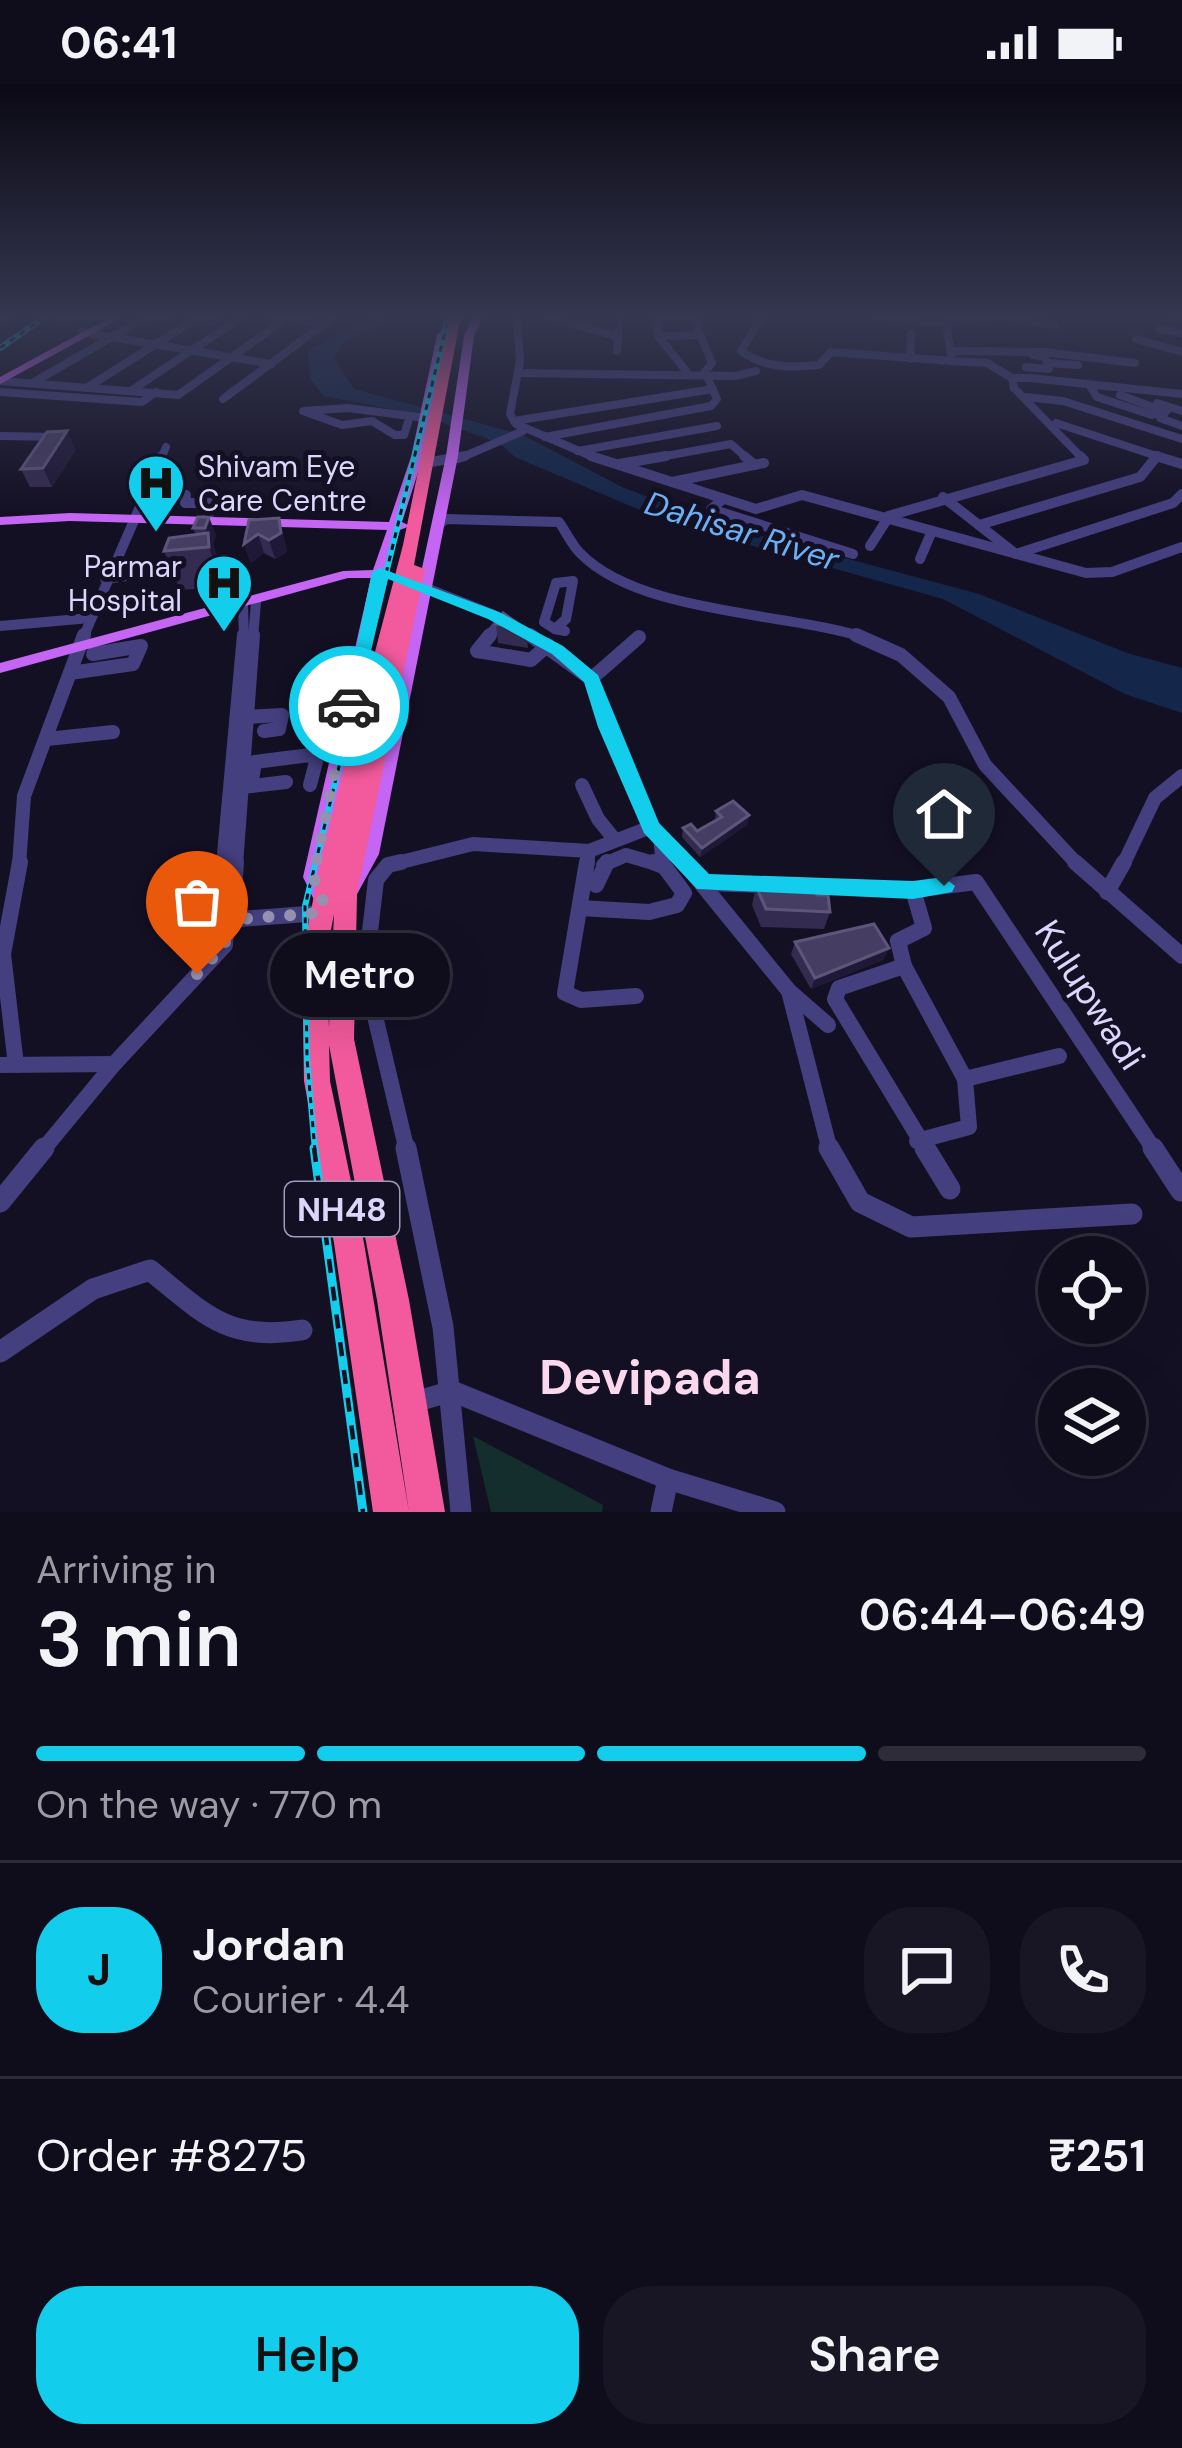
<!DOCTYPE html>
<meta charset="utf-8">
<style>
:root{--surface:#0f0c1b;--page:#181524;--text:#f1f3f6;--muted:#9b9ba3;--line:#2f2c3a;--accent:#12ceec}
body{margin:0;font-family:"DM Sans",sans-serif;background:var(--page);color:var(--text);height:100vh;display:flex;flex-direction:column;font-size:45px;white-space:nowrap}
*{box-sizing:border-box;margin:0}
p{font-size:39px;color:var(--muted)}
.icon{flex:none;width:66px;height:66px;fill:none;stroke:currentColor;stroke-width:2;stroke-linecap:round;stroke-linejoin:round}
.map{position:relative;height:1428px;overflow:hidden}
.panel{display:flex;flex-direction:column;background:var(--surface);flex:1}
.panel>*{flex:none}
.buttons{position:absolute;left:1038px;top:1152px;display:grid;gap:24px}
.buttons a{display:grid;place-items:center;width:108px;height:108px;border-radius:50%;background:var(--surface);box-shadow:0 12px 48px #0002,0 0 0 3px var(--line);font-size:60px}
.pin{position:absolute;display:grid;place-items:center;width:102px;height:102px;color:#fff;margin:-123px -51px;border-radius:50% 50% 50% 0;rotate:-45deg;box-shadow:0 0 12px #0007}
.pin .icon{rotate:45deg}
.courier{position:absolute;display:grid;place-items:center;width:120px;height:120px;margin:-60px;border:9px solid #12ceec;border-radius:50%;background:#fff;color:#222;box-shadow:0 3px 15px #0007}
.bubble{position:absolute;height:84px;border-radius:42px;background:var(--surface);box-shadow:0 12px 48px #0002,0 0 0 3px var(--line);font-size:39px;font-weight:600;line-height:84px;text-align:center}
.summary em{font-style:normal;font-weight:600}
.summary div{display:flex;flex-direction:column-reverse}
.summary{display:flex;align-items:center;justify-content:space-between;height:204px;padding:0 36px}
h1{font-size:78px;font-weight:600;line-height:90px}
.bar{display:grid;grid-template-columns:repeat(4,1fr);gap:18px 12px;align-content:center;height:144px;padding:0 36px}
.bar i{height:15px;border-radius:9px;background:var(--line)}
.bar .active{background:var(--accent)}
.bar p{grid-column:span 4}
.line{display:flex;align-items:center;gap:30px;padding:0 36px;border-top:3px solid var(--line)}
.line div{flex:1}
.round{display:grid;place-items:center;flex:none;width:126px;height:126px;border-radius:48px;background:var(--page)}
.primary-button{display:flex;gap:24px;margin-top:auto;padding:24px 36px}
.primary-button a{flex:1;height:138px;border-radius:48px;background:var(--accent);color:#111;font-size:48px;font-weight:600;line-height:138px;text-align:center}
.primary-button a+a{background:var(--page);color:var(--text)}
.status{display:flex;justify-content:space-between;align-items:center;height:84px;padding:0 60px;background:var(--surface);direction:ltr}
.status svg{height:33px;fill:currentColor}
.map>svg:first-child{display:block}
.green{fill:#142d2d}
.water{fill:#14274a}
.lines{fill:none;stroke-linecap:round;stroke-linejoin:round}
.minor-far4{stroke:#443f7f;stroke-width:8}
.minor-far3{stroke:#443f7f;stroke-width:10}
.minor-far2{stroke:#443f7f;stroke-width:14}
.minor-far1{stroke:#443f7f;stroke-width:16}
.minor{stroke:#443f7f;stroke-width:21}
.major{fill:#c465f3;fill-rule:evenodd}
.highway{fill:#f35a9d;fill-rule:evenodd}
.rail-far1-casing{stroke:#12ceec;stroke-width:6}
.rail-casing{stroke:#12ceec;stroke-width:9}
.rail-far1{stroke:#141024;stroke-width:3;stroke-dasharray:6;stroke-linecap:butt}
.rail{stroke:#141024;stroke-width:4.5;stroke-dasharray:14;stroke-linecap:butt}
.wall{fill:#342b50}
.shaded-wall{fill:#1f1837}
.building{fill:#463d62;stroke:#5d557a;stroke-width:3}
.route{fill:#12ceec}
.done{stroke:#9691b0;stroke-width:12;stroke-dasharray:0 21.6}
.labels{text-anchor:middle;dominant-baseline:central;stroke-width:10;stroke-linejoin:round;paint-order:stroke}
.far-poi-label{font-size:30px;fill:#dcd6fc;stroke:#141024;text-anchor:start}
.far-water-label{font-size:33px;font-style:italic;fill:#6cb0f4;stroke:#141024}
.shield{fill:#141024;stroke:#a09bbb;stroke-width:3}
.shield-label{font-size:33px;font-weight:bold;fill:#dcd6fc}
.street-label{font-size:36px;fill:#dcd6fc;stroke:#141024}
.near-neighbourhood-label{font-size:48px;font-weight:bold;fill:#fcd8ed;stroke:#141024}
</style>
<div class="status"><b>06:41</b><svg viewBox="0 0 49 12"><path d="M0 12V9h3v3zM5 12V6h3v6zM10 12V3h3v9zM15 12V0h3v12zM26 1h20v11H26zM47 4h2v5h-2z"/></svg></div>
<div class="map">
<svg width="1182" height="1428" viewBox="0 0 1182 1428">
<rect width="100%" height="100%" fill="#141024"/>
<!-- green -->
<path class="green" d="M473,1352L603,1421L602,1428H491Z"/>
<!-- water -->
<path class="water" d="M374,231H396L343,260L334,275L354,305L523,351L624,404L733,444L979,510L1127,569L1182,584V629L1125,610L943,515L668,438L515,373L499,359L421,331L324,312L310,295L308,267Z"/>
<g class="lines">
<!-- minor-far4 -->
<g class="minor-far4">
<path d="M267,231L325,240"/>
<path d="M517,231L520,277L510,330L516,340L598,375"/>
<path d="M543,231L615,252"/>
<path d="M656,231L658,252L687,288"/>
<path d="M698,231L697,243L712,279L705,288"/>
<path d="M763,231L741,267C765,284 790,284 819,281L831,268L952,277L946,238"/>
<path d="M872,231L930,239L1002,233L1055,241"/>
<path d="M1169,231L1182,234"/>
<path d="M657,233H697"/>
<path d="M57,235L106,231"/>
<path d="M195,235L212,238L218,233L208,231"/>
<path d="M0,238L11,231"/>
<path d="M1159,245L1182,249"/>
<path d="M82,248L271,280"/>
<path d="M658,252L700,251"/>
<path d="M1136,255L1182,268"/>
<path d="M617,267L620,231"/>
<path d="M953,267L1045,268L1135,279"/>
<path d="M910,275L911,250"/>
<path d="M952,277L987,279L1012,294"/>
<path d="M1047,279L1078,281"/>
<path d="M1026,283L1049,285L1045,273L1033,271"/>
<path d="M518,289L735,292L756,287"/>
<path d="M0,297L178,311L291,231"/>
<path d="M34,298L145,234L173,231"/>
<path d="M1090,302L1097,313L1152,331L1161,326L1120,311"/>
<path d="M88,303L202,231"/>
<path d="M1014,304L1012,294H1030L1182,310"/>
<path d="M1014,304L1083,375"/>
<path d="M132,306L245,231"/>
<path d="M0,308L142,318L156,308"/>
<path d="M1025,313L1063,317L1182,355"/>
<path d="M223,315L336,231"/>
<path d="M1157,319L1182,327"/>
<path d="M1169,324L1160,334L1182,342"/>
<path d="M410,332L404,351H395L372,337L342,341L303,327L348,324L425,334"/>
<path d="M514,337L713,305"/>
<path d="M1056,339L1166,375"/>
<path d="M0,352L61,353"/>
<path d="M545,353L711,322L717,315L705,288"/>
<path d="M578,367L717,342"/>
<path d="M161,375L166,363"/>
<path d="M458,375L523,347"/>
<path d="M649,375L731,360L748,375"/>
</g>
<!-- minor-far3 -->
<g class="minor-far3">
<path d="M591,372L756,425L802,411L1086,489L1112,488L1182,463"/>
<path d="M744,372L755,381"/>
<path d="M1156,372L1182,380"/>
<path d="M420,380L465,372"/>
<path d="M619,380L666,372"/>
<path d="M672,398L764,379"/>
<path d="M186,411L185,419H213L205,440"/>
<path d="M943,413L1016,470L1173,419L1182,410"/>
<path d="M722,416L711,425L853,470"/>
<path d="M888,432L1084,376L1080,372"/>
<path d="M438,441L446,435L559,438C566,448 572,461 580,469C639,530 786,528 866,554"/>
<path d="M979,441L1140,393L1157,372"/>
<path d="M870,462L888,434"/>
<path d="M920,475L932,447"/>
<path d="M105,495L230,478L243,521L244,554"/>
<path d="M573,497L566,535L555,545L544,538L556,499Z"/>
<path d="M426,504L494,531L535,554"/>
<path d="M0,542L90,534"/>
<path d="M555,545L565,547"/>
<path d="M83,554L162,372"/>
<path d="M253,554L256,518"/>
<path d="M487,554L502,536"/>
</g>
<!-- minor-far2 -->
<g class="minor-far2">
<path d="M490,551L477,567L531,576L548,561"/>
<path d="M530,551L591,595L651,743L687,781"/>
<path d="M856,551L901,571L949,613L985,681L1078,781"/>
<path d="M70,589L133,580L141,562L93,570"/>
<path d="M591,595L639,553"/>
<path d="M247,633L282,631L279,645L264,647"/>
<path d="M47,655L113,648"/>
<path d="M582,701L598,735L615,756"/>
<path d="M251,702L255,678L318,670L310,701"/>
<path d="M243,703L286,698"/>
<path d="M660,753L663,781"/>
<path d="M19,781L24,712L84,551"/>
<path d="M223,781L244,551"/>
<path d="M236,781L253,551"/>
<path d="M389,781L473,760L589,767L651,743"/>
<path d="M587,781L589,767"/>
<path d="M603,781L626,771L660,781"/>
<path d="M1123,781L1155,714L1182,692"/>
</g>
<!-- minor-far1 -->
<g class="minor-far1">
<path d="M401,778L388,781L376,796L365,890L407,1067"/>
<path d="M587,778L565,909L581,916L636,912"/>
<path d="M653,778L663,782"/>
<path d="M684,778L789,907L828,941"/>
<path d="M1075,778L1182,872"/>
<path d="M704,799L913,806L976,798L1155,1067"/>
<path d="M596,801L607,778"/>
<path d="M913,806L924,844L898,857L904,882L839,904L835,915L927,1067"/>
<path d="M1107,808L1124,778"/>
<path d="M580,824L649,828L677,821L684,809L661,778"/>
<path d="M227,829L233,821L236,778"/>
<path d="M226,836L320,829"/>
<path d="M904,882L965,995L1059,972"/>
<path d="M789,907L830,1067"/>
<path d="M0,981L114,980"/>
<path d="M16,981L3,870L20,778"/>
<path d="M917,1057L969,1043L965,995"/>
<path d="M42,1067L114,980L225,861L227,829L220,824L223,778"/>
</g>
<!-- minor -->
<g class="minor">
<path d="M406,1064L443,1243L461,1428"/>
<path d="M829,1064L860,1118L911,1143L1132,1130"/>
<path d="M925,1064L950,1105"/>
<path d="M1153,1064L1181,1107"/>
<path d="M0,1118L44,1064"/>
<path d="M0,1268L93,1205L150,1186C204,1230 228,1258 302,1246"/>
<path d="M452,1307L668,1395L775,1428"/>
<path d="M411,1319L452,1307"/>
<path d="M661,1428L668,1395"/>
</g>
<!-- major -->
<g class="major">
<path d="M114,231H127L0,300V293Z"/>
<path d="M474,231H484L474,252L458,372L379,770L356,812L349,814L342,812L339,806L361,769L446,372L464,252Z"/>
<path d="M451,235L459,237L447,252L423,373L402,438L410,442L400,446L388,483L387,486L394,490L386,494L323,793L333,814L330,820L323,822L316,820L303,793L371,494H348L0,589V579L343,487L373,486L387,446L70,437L0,441V433L70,429L389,438L411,373L437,251Z"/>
</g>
<!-- highway -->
<path class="highway" d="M450,231H461L414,481L425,485L357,810L354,955L409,1216L445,1428H409L377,1216L329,961L330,997L364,1159L409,1428H373L334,1159L304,997L302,872L323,766L403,461ZM334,830L329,943L326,872Z"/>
<defs>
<g id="rail-far1">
<path d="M0,264L48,231"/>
<path d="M315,1067L307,974L305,822L449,231"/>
</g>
<path id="rail" d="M314,1064L363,1428"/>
</defs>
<!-- rail-far1 casing -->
<use href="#rail-far1" class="rail-far1-casing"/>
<!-- rail casing -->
<use href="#rail" class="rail-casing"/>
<!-- rail-far1 -->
<use href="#rail-far1" class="rail-far1"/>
<!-- rail -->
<use href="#rail" class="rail"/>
</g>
<!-- wall -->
<g class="wall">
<path d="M76,365L52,403H30L21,385Z"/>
<path d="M198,433L216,451L213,460L223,489V503L180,506L164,467L196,451L193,444Z"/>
<path d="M279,434L287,468L275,475L264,469L251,479L244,460Z"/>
<path d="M496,540L526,545L528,564L498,559Z"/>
<path d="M716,727L749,731L747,741L700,773L682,753L683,744L697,747L715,737Z"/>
<path d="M756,802L817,811L830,828L824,845L761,843L752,821Z"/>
<path d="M795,858L889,864L883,876L811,905L791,870Z"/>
</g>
<!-- shaded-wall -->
<g class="shaded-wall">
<path d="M67,347L76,365L52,403L43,384Z"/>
<path d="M209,433L216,451L213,460L223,489V503L209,463L208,453L205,444Z"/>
<path d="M279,434L287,468L275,475L269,456Z"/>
<path d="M258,450L264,469L251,479L244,460Z"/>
<path d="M749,731L747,741L700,773L702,764Z"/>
<path d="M889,864L883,876L811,905L815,894Z"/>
</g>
<!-- building -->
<g class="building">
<path d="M67,347L43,384L21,385L47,348Z"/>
<path d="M198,433H209L205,444H193Z"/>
<path d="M279,434L281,449L269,456L258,450L244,460L249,436Z"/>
<path d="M208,449L209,463L164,467L169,454Z"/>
<path d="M503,529L526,545L496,540Z"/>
<path d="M733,717L749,731L702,764L683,744L691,740L697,747L722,733L716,727Z"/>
<path d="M756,802L816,805L817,811H828L830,828L766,825Z"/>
<path d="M874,840L889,864L815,894L795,858Z"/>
</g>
<!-- sky -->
<linearGradient id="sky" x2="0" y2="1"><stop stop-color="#0b0914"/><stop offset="0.54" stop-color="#343750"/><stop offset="1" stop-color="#343750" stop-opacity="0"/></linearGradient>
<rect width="1182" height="431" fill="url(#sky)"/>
<!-- route -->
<path class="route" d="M380,484L499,528L563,562L598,591L659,739L709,790L913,797L944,793L955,802L952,808L913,815L697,805L644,749L598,643L584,598L552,570L488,535L388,495L358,622L343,627L372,488Z"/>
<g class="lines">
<!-- done -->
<path class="done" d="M197,890L225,861L226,836L320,829L323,814L313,793L349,622"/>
</g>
<!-- icons -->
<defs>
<symbol id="hospital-pin" viewBox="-11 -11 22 30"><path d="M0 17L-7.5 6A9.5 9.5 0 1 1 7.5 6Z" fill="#12ceec" stroke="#141024"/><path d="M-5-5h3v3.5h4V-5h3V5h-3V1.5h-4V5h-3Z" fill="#111"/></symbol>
</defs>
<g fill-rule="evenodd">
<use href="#hospital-pin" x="123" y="366" width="66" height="90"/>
<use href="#hospital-pin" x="191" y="466" width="66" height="90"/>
</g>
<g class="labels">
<!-- far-poi labels -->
<g class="far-poi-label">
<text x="198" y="382">Shivam Eye<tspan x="198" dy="34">Care Centre</tspan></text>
<text x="182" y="482" text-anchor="end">Parmar<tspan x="182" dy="34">Hospital</tspan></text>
</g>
<!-- far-water labels -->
<g class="far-water-label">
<text transform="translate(742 447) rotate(17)">Dahisar River</text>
</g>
<!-- shield labels -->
<rect class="shield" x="285" y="1098" width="114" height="54" rx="9"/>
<g class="shield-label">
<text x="342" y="1125">NH48</text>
</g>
<!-- street labels -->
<g class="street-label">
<text transform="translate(1090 911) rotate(57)">Kulupwadi</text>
</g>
<!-- near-neighbourhood labels -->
<g class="near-neighbourhood-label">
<text x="650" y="1293">Devipada</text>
</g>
</g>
</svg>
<div class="buttons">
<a><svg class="icon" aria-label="locate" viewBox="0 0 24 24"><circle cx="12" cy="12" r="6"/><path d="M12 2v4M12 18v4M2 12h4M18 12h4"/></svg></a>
<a><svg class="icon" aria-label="layers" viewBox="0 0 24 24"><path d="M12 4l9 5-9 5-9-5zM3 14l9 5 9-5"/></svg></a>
</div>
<div class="pin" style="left:197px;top:890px;background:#ea580c"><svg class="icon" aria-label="bag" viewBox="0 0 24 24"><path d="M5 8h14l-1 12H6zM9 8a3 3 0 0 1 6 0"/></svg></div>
<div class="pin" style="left:944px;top:802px;background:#1f2937"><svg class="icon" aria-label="home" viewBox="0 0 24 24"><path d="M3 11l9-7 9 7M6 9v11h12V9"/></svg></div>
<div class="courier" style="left:349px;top:622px"><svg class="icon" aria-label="car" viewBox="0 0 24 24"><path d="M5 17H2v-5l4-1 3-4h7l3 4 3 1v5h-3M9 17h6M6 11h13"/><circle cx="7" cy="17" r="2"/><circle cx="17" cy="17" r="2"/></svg></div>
<div class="bubble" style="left:270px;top:849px;width:180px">Metro</div>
</div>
<section class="panel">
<div class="summary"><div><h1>3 min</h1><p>Arriving in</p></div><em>06:44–06:49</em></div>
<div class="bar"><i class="active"></i><i class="active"></i><i class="active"></i><i></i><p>On the way · 770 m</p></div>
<div class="line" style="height:216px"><b class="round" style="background:var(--accent);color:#111">J</b><div><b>Jordan</b><p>Courier · 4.4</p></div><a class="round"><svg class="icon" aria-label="chat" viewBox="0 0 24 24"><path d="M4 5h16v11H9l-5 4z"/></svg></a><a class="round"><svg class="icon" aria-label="phone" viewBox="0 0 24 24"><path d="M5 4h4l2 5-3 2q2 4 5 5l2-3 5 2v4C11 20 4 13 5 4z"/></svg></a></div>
<div class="line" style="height:156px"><div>Order #8275</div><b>₹251</b></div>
<div class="primary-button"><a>Help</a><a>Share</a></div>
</section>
